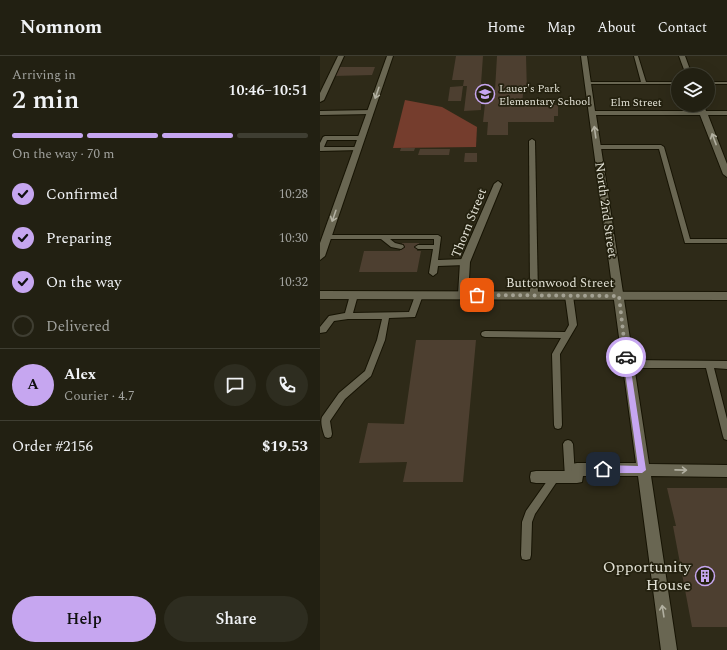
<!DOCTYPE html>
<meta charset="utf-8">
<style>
:root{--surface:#222012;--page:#2e2d20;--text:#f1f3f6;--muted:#a2a39f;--line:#3f3e32;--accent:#c6a6f0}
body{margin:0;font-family:Spectral,serif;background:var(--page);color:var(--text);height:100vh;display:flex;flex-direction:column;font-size:15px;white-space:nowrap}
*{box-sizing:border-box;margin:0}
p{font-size:13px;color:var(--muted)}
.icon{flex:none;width:22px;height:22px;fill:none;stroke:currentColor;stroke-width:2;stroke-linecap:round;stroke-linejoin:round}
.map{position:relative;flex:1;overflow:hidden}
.panel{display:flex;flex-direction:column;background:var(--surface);width:320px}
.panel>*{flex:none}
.buttons{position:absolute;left:351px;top:12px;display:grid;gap:8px}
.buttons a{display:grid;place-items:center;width:44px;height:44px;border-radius:50%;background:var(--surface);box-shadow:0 4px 16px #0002,0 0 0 1px var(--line);font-size:20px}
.pin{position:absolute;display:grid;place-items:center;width:34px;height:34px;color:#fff;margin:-17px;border-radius:8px;box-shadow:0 2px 6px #0006}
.courier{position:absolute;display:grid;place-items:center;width:40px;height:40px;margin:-20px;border:3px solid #c6a6f0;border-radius:50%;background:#fff;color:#222;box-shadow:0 1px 5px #0007}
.overview em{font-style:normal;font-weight:600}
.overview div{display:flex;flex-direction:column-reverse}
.overview{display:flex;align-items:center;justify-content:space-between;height:68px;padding:0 12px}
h1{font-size:26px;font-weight:600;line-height:30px}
.bar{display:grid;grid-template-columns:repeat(4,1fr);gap:6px 4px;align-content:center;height:48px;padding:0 12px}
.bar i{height:5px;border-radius:3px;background:var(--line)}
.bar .selected{background:var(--accent)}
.bar p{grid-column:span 4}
.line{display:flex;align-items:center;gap:10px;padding:0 12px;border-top:1px solid var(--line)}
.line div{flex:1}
.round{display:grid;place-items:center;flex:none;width:42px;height:42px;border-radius:21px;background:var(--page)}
ol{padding:0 12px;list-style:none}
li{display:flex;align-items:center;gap:12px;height:44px}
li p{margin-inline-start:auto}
li .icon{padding:4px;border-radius:50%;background:var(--accent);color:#111;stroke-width:4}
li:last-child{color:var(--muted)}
li i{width:22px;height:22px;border:2px solid var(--line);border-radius:50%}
.action{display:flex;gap:8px;margin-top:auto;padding:8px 12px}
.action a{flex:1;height:46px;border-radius:24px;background:var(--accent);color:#111;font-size:16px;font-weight:600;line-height:46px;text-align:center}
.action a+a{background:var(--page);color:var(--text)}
header{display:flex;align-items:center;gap:24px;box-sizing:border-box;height:56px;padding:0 20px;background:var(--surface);border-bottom:1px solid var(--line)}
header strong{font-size:19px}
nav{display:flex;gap:22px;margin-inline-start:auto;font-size:14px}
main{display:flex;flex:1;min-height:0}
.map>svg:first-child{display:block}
.green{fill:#753d2d}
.building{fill:#4d3f30}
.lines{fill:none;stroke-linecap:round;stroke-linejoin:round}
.service-casing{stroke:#161303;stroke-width:2}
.minor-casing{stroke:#161303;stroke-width:2}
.tertiary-casing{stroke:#161303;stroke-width:2}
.service{fill:#696652;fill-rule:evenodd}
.minor{fill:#696652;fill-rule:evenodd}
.tertiary{fill:#696652;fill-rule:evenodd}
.oneway{stroke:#b2b0a1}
.route{fill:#c6a6f0}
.done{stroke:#a3a193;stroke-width:4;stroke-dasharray:0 7.2}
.labels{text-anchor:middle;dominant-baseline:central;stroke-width:3.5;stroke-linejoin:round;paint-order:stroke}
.far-poi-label{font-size:11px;fill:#e2e1d5;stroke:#24210f;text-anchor:start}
.far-street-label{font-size:11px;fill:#e2e1d5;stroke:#24210f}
.street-label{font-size:13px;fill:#e2e1d5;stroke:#24210f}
.near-poi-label{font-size:16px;fill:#e2e1d5;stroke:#24210f;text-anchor:end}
</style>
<header>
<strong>Nomnom</strong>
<nav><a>Home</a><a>Map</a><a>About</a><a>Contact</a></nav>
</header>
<main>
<section class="panel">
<div class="overview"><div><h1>2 min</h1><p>Arriving in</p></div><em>10:46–10:51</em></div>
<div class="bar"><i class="selected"></i><i class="selected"></i><i class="selected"></i><i></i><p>On the way · 70 m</p></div>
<ol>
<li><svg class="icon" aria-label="check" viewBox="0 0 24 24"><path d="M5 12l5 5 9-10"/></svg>Confirmed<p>10:28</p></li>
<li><svg class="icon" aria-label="check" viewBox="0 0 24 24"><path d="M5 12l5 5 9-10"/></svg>Preparing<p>10:30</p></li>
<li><svg class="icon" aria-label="check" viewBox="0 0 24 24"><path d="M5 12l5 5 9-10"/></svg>On the way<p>10:32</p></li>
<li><i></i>Delivered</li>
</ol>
<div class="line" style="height:72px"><b class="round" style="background:var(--accent);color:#111">A</b><div><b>Alex</b><p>Courier · 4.7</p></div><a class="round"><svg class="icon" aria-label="chat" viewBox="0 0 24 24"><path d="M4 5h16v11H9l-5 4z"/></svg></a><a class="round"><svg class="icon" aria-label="phone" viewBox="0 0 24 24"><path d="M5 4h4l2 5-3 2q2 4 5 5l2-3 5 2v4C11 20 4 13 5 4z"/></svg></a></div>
<div class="line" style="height:52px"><div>Order #2156</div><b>$19.53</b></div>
<div class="action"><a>Help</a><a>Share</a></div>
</section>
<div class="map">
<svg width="407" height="594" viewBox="0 0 407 594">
<rect width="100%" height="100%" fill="#2e2a18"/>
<!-- green -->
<path class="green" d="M85,44L122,51L157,71L156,91L73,92Z"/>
<!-- building -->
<g class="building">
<path d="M136,0H163L161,28H169V34H175L177,0H206L207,37H203L202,49H238V60H234V66H188V79H167L168,66H163L165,48H161V54L144,55L147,30H143L144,24H132Z"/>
<path d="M18,11H55L52,19L14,20Z"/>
<path d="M143,30L141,45H128L130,31Z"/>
<path d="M81,92H95L94,95H80Z"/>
<path d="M100,93H130L129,99H98Z"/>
<path d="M145,97H157V106H144Z"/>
<path d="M82,187H99L97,195H101L97,216H39L44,195H80Z"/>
<path d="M96,284H156L143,426H83L87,406L39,407L48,367L84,368Z"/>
<path d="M347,432H407V571H372L353,470H356Z"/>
</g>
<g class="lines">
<defs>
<g id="service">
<path d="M314,0H318L326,26H358V28H268L266,27L268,26H321Z"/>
<rect x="388" y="26" width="19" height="2"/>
<path d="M5,80H41L44,82L41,84H7L4,91H37L40,93L39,94L0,95V87L3,81Z"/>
<path d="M212,83L215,85L218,240L214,243L210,240L209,85Z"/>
<path d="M341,89L344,91L370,183H407V187H365L339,93H277L274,91L277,89Z"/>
<path d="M5,179H118L121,181L118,204L145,203L148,206L145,209L118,210L117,217L113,220L109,217L113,193H98L95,191L98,189H114V183H70L75,187L83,189L84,191L81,193L71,191L61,183H7L4,181Z"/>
<path d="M34,236L38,239L33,257L89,256L96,237H102L103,239L95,261L69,262L65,284L51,320L25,343L10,365L12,378L11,381L8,382L5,381C3,376 0,366 2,361L19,337L45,315L57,284L62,263H28L14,265L6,276L0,277V271L9,260L25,257L30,239Z"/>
<path d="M249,237L253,240L257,269L240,298L242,369L241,372L238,373L235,372L234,369L232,298L241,282L165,281L162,280L161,278L162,276L165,275L245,276L249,269L245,240Z"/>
<path d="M307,304L407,305V313L394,312L407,363V384L404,383L403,380L386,312H307L304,311L303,308L304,305Z"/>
<path d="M248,384L251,385L253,388L255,421L253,424L250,426L247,424L245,421L243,388L245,385Z"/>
<path d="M235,416L238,418L240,421L238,424L215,458L212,466L211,499L210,503L206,504L202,503L201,499L202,466L206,455L232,418Z"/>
</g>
<g id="minor">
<path d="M18,0H24L4,44L0,46V37Z"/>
<path d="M261,0H267L275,55H379L376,49H384L386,55H407V59H388L407,108V121L403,118L380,59H276L329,408L407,409V421L331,420L357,594H341L318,420H263L262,426L257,427H216L211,426L210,421L211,416L216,415H251L252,408L257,407H316Z"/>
<path d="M359,0H365L372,19H366Z"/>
<path d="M53,54V58H50L0,59V55Z"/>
<path d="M178,125L182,128L150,206L148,239L143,243L138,239L140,206L174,128Z"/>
</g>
<g id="tertiary">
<path d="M67,0H73L5,200L0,204V187Z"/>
<path d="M0,235L407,236V244L0,243Z"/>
</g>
</defs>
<!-- service casing -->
<use href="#service" class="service-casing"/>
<!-- minor casing -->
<use href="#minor" class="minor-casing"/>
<!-- tertiary casing -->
<use href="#tertiary" class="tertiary-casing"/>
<!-- service -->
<use href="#service" class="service"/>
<!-- minor -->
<use href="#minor" class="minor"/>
<!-- tertiary -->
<use href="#tertiary" class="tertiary"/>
</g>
<!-- one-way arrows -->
<defs><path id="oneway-shaft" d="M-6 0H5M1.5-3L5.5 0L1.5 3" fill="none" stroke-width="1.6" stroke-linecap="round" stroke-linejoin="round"/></defs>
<g class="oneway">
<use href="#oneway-shaft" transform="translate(57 37) rotate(109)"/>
<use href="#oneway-shaft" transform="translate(275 76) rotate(-98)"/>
<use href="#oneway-shaft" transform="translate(394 83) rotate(-111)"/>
<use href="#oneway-shaft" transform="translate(14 160) rotate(109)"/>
<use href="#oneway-shaft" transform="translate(361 414) rotate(1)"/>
<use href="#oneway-shaft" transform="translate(343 555) rotate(-99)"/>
</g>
<!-- route -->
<path class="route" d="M306,298L309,301L326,414L322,417H283L279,413L283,409L318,410L303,301Z"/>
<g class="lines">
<!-- done -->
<path class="done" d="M157,239L299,240L306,301"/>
</g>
<!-- icons -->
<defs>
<symbol id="school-ring" viewBox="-11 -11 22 22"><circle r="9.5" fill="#24210f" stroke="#c6a6f0" stroke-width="1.5"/><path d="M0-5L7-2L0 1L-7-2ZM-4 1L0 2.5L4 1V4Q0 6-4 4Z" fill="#c6a6f0"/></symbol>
<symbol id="building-ring" viewBox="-11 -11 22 22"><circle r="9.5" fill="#24210f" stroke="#c6a6f0" stroke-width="1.5"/><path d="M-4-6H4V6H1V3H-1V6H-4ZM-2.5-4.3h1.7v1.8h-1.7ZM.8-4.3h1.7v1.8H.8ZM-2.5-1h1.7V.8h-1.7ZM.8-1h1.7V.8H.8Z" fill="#c6a6f0"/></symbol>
</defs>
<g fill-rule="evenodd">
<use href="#school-ring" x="154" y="27" width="22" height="22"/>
<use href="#building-ring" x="374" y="509" width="22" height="22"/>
</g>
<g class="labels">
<!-- far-poi labels -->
<g class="far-poi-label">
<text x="179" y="32">Lauer's Park<tspan x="179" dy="13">Elementary School</tspan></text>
</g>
<!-- far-street labels -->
<g class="far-street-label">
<text x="316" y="46">Elm Street</text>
</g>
<!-- street labels -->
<g class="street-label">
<text transform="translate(286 154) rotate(82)">North 2nd Street</text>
<text transform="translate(149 167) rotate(-68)">Thorn Street</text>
<text x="240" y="227">Buttonwood Street</text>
</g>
<!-- near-poi labels -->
<g class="near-poi-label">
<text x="371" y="511">Opportunity<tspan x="371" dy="18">House</tspan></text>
</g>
</g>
</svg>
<div class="buttons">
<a><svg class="icon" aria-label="layers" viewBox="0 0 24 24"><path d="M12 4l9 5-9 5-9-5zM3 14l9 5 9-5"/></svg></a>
</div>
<div class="pin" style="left:157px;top:239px;background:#ea580c"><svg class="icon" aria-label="bag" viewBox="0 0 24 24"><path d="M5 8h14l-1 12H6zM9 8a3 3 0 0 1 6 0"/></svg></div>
<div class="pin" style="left:283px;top:413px;background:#1f2937"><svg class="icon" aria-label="home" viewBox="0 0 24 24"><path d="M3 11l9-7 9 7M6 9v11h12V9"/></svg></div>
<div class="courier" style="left:306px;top:301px"><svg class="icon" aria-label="car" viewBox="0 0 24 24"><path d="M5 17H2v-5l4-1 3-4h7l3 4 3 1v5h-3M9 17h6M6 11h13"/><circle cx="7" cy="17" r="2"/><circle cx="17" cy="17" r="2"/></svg></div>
</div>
</main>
